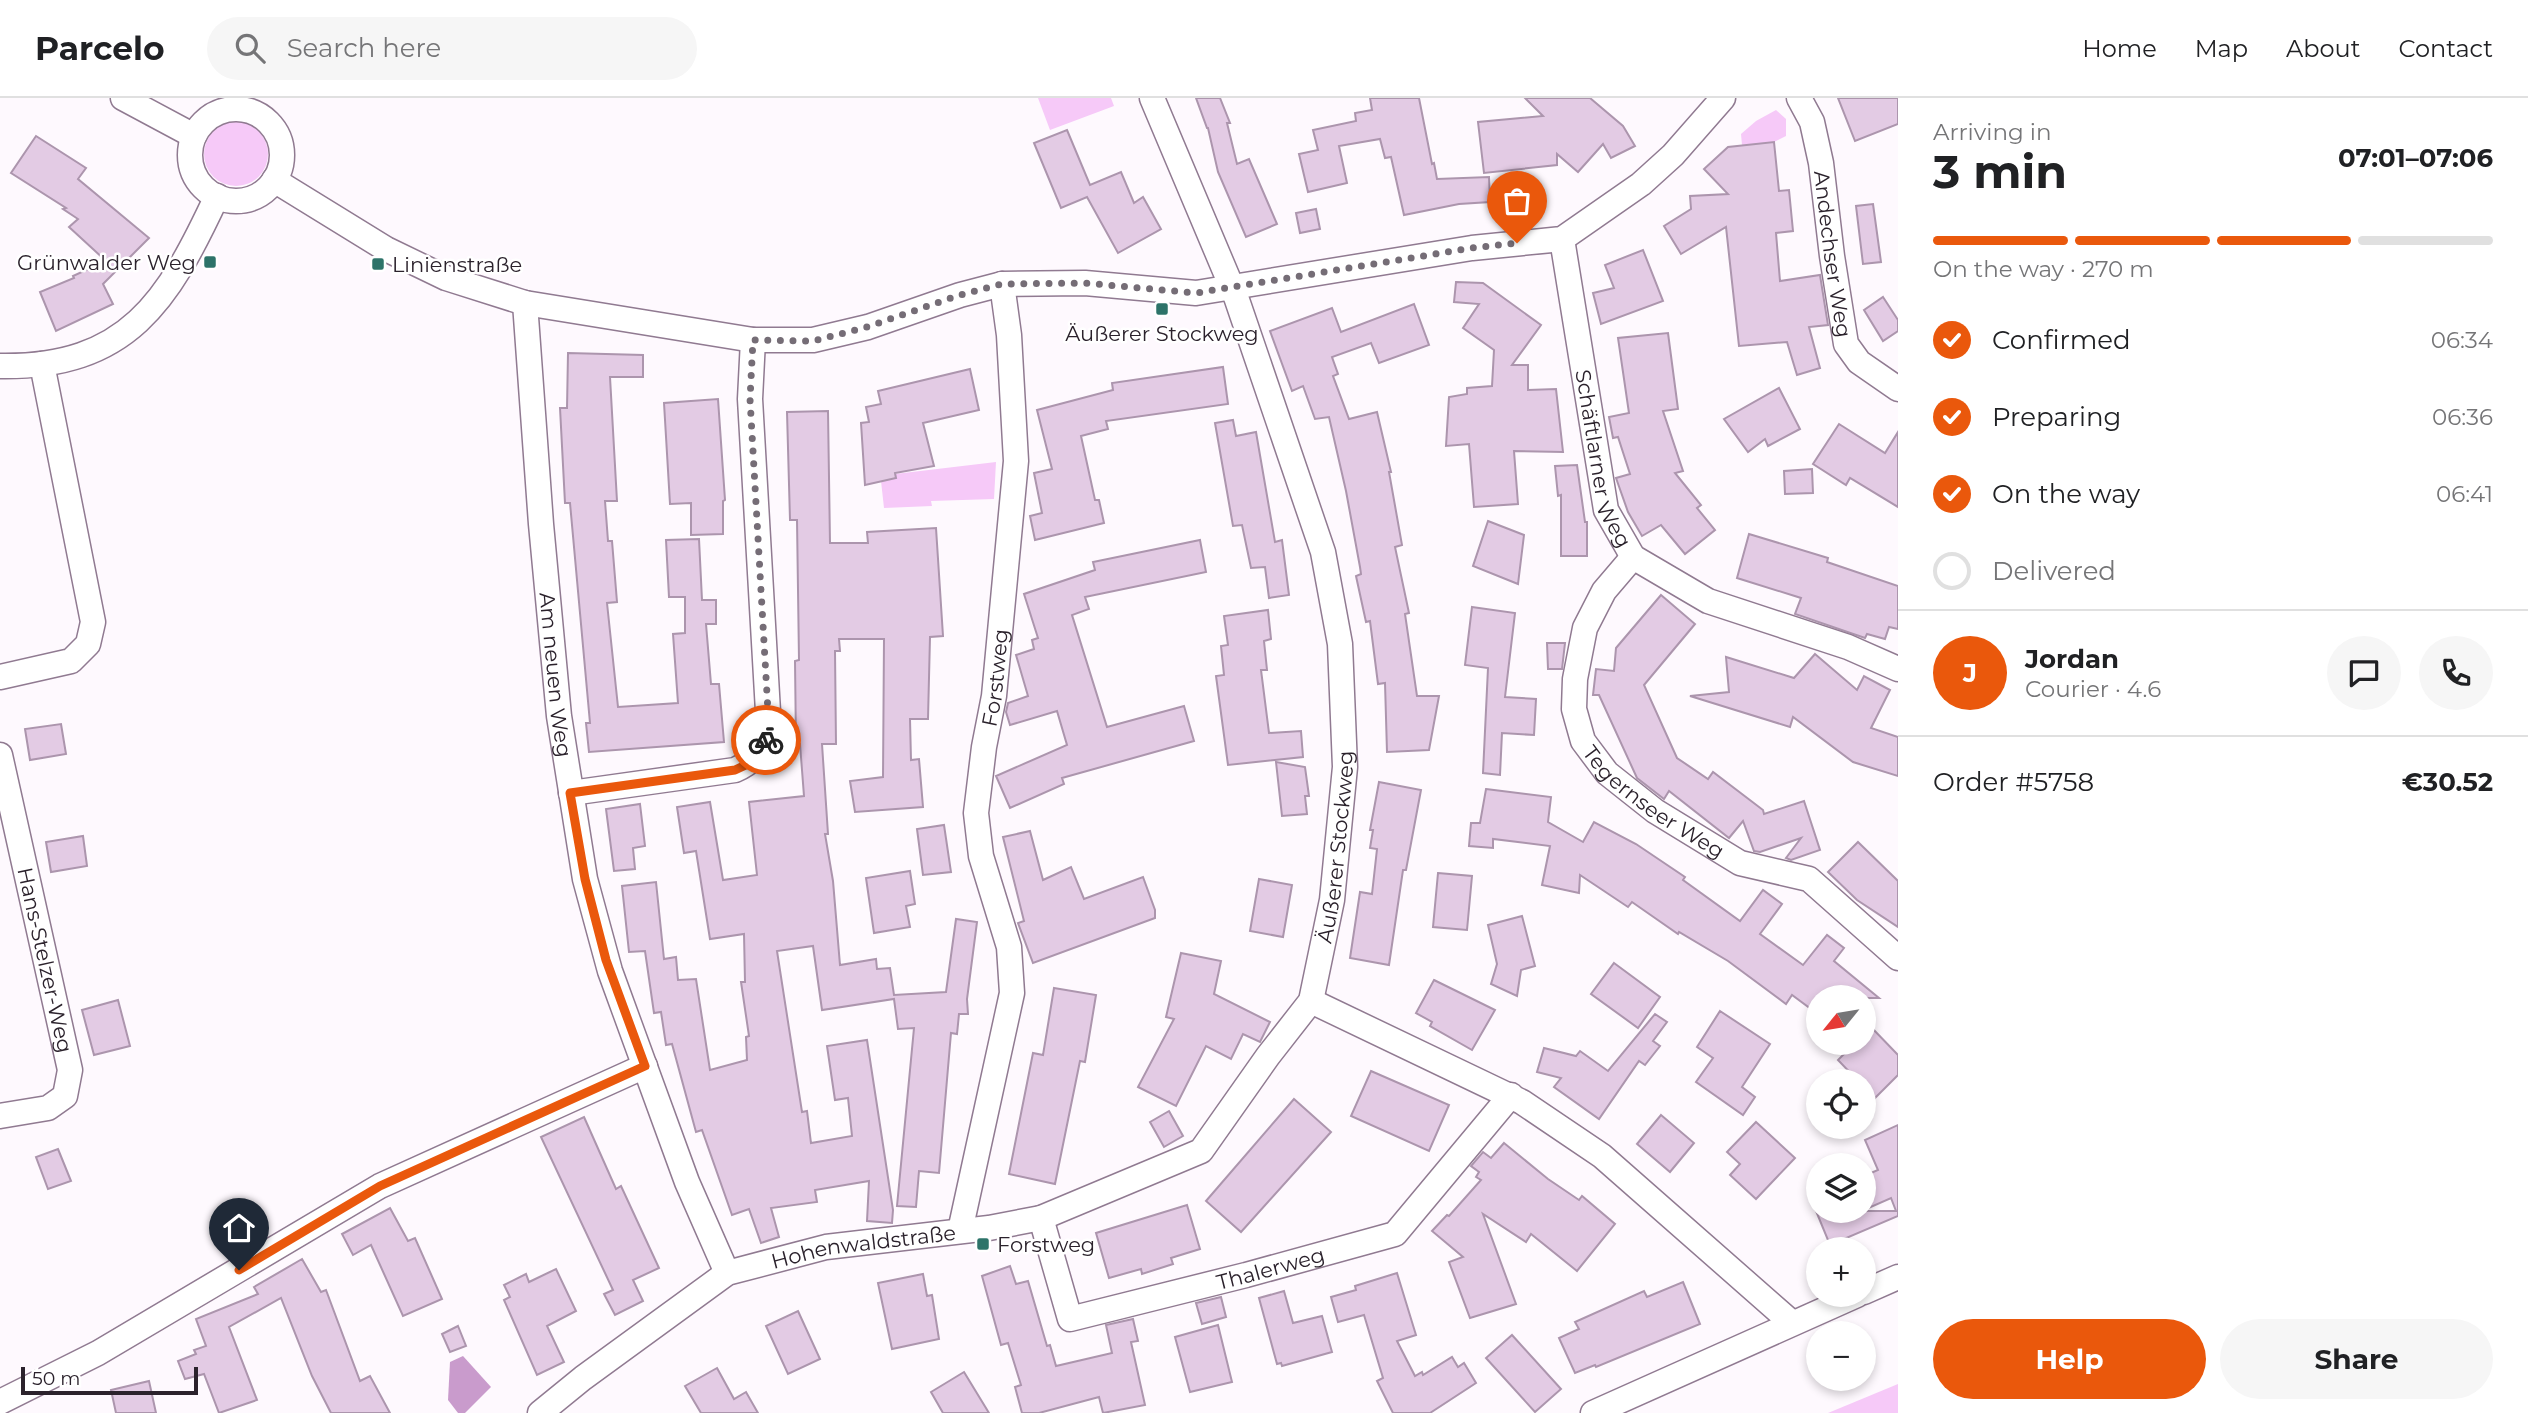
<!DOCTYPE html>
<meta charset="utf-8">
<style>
:root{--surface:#fff;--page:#f6f6f6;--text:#202124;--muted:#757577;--line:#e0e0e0;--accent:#ea580c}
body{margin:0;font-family:Montserrat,sans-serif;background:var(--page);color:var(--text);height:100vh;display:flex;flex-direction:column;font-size:26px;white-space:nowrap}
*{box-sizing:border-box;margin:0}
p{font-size:23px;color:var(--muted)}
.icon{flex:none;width:38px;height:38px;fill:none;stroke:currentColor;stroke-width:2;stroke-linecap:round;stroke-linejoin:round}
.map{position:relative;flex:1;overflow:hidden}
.details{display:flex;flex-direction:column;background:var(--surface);width:630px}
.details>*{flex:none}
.needle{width:46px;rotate:240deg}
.fabs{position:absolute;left:1806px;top:887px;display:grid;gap:14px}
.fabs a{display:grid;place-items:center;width:70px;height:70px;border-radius:50%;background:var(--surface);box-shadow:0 4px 10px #0003;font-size:35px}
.scale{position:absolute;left:21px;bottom:18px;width:177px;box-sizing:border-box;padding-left:7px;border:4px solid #2b222c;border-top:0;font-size:19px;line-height:24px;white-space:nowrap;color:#2b222c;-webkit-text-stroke:5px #fff;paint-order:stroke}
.pin{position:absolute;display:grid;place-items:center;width:60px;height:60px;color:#fff;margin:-72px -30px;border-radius:50% 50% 50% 0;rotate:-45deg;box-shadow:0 0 7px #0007}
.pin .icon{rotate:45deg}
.courier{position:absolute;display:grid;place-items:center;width:70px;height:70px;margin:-35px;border:5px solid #ea580c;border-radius:50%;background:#fff;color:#222;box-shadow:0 2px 9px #0007}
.head em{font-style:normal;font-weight:700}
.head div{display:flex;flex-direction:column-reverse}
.head{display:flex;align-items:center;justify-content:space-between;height:119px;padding:0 35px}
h1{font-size:46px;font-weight:700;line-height:52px}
.bar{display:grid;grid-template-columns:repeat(4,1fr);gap:10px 7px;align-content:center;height:84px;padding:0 35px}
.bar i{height:9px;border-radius:5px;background:var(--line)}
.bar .active{background:var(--accent)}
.bar p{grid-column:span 4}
.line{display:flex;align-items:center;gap:18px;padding:0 35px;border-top:2px solid var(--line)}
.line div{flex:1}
.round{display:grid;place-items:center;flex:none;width:74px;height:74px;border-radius:37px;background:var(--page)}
ol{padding:0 35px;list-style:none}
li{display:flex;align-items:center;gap:21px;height:77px}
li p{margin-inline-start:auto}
li .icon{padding:7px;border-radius:50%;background:var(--accent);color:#fff;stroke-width:4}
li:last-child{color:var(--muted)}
li i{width:38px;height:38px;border:4px solid var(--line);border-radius:50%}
.primary-button{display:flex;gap:14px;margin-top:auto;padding:14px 35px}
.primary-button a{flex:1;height:80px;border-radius:42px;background:var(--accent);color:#fff;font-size:28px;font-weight:700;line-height:80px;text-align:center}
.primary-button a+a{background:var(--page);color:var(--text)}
header{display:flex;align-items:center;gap:42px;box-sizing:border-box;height:98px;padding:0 35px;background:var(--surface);border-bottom:2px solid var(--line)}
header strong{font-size:33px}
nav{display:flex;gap:38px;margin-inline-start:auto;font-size:24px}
.search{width:490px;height:63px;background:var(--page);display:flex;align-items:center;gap:18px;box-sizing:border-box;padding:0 24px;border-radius:38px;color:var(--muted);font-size:26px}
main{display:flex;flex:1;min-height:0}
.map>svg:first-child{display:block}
.green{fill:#f6c9f8}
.water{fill:#c99bcc}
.building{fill:#e3cbe4;stroke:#ac95ad;stroke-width:2}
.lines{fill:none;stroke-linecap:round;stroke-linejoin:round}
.minor-casing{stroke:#907a91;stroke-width:27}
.minor{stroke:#fff;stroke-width:24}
.done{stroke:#756d76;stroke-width:7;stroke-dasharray:0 12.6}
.route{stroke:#ea580c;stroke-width:9}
.poi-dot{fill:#2d7369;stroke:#fff;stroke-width:2.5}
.labels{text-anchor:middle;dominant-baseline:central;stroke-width:5;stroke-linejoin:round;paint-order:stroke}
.street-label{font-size:21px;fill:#2b222c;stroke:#fff}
.poi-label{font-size:21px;fill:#2b222c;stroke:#fff;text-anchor:start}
</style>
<header>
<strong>Parcelo</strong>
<div class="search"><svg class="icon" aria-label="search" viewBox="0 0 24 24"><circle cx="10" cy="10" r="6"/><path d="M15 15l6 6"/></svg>Search here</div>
<nav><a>Home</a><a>Map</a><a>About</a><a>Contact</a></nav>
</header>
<main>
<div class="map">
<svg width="1898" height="1315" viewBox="0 0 1898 1315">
<rect width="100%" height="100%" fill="#fef9fe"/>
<!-- green -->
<g class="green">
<path d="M1038,0H1111L1114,8L1050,32Z"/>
<path d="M1776,12L1786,21V38L1774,44L1742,47L1741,36L1756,23Z"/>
<circle cx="236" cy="56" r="32"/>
<path d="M996,364L994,401L931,403L932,408L884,410L881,383L895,380V376Z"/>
<path d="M1898,1286V1315H1828Z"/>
</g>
<!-- water -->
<path class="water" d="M463,1258L491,1289L465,1315H458L448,1302L450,1264Z"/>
<!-- building -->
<g class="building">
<path d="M1196,0H1220L1230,25H1227L1237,66L1249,61L1277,126L1246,139L1218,74L1208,30H1207Z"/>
<path d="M1370,0H1419L1432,66L1434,65L1437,81L1489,79L1490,104L1459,106L1404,117L1391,59L1385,60L1380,41L1339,48L1347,85L1308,94L1299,56L1318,52L1313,32L1356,23L1355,15L1372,12Z"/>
<path d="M1525,0H1590L1623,28L1635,48L1611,60L1603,46L1578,74L1557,56V67L1484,75L1478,24L1543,18Z"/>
<path d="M1838,0H1898V26L1855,43Z"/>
<path d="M1067,32L1090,87L1121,74L1134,105L1143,99L1161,131L1118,155L1087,99L1061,110L1034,45Z"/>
<path d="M36,38L86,70L78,81L149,140L103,186L113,206L56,233L40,194L74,180L73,178L106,163L69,129L78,121L63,111L66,110L11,75Z"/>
<path d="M1774,44L1779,93L1789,92L1793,133L1776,135L1780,183L1820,177L1828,227L1809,229L1820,270L1797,277L1787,244L1739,248L1726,129L1681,156L1664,128L1691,111L1690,98L1728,96L1704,71L1728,49Z"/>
<path d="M1873,106L1881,164L1863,166L1856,108Z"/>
<path d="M1316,111L1320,131L1300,135L1296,115Z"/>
<path d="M1643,152L1663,203L1601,226L1593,195L1614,190L1605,167Z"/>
<path d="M1456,184L1483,185L1541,227L1512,267H1528V292L1556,291L1563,354L1514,353L1518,406L1474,409L1469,346L1446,348L1449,299L1467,296V290L1492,288L1494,252L1463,230L1479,206L1454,204Z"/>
<path d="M1883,199L1898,222V233L1883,243L1864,212Z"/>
<path d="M1414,206L1429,247L1379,265L1371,245L1332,259L1338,276L1333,278L1349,321L1377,314L1391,374H1389L1402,447L1395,449L1409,515L1405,516L1417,598H1439L1429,652L1387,654L1385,585L1378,586L1370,523L1366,524L1356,478L1361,476L1360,469L1346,393L1329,319L1315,321L1303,288L1292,293L1270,233L1332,210L1341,234Z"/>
<path d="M1668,235L1678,311L1663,313L1683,373L1675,375L1701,407L1697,410L1715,432L1685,456L1661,427L1642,438L1628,414L1616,380L1630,376L1618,339L1613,340L1609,319L1629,315L1618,240Z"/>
<path d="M568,255L643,257V279H610L617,403H605L608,443H612L617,504L607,505L618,609L678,605L673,536L685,535V499H669L666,442L699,441L702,502H716V526H706L711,586H719L724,644L589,654L586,625H590L570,405H565L560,310H567Z"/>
<path d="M1223,269L1228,306L1106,323L1108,331L1081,338L1095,402H1099L1104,425L1035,442L1030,418L1042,415L1034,375L1052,371L1037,312L1113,292L1112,285Z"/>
<path d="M970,271L979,312L923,325L934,368L895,375L896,380L865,387L861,325L869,324L866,309L881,306L878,293Z"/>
<path d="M1779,290L1800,331L1768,348L1765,341L1748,354L1724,321Z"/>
<path d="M718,301L725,402L723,403V436L691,437V405L670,406L664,305Z"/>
<path d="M828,313L830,445H868L867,434L936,430L943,538L930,539L928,621H910L911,662L919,661L923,709L855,714L850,683L883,679L884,541H839L840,553H835L836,646H822L828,736H825L833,783L840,867L876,861L877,871L890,870L894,897L946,894L956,821L977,824L967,901L968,916H959L957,936L951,935L939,1075L919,1073L916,1109L897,1108L914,930L898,931L894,901L822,912L813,848L777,853L802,1014L807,1013L811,1045L852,1038L848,1000L835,1002L827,948L867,942L893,1112L892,1125L867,1123L869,1083L815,1092L817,1104L771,1110L779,1139L761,1145L749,1111L732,1117L702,1032L696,1034L672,946L666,947L661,914L654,915L645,853L629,854L622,788L656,784L664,861L676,859L678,882L696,881L710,972L747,962L746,939L749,938L741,884H745L744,836L710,841L696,753L684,755L677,709L710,704L723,782L757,777L749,704L804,698L800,646H796L795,563L799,562L797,422H790L787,314Z"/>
<path d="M1233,322L1236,338L1256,334L1275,444L1282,442L1289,497L1269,500L1265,469L1251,470L1242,427L1233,428L1215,325Z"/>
<path d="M1839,326L1885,355L1898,334V409L1850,380L1846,387L1813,366Z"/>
<path d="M1577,367L1585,424H1587V458H1561V397L1558,398L1555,368Z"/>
<path d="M1812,371L1813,395L1785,396L1784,373Z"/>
<path d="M1488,423L1524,437L1518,486L1473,468Z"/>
<path d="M1749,436L1828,460L1827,464L1898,488V531L1889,529L1885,541L1867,536L1865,540L1795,516L1801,500L1737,480Z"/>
<path d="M1200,442L1206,474L1085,499L1089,511L1072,517L1107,629L1184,608L1194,643L1062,680L1064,686L1010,710L996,678L1067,647L1057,613L1010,627L1006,614L1008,605L1028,598L1016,557L1034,551L1032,542L1038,540L1024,496L1095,472L1093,464Z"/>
<path d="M1661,497L1695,526L1644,587L1677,660L1708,681L1713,674L1763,712L1764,716L1804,703L1820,752L1791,762L1786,760L1801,740L1760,754L1754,753L1743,723L1729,740L1669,693L1664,701L1637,680L1599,597H1593L1596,571L1614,573L1616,550Z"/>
<path d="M1472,509L1515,515L1505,599L1536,601L1534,637L1502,635L1500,677L1483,675L1488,570L1465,567Z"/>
<path d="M1268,512L1271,541L1264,543L1267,572H1261L1269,635L1301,633L1303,659L1228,667L1216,578L1224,577L1221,548L1228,547L1224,518Z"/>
<path d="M1547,545H1565L1562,571H1548Z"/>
<path d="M1815,556L1857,592L1864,578L1890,592L1871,630L1898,639V678L1853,664L1793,619L1790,629L1690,598L1729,594L1726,559L1794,580Z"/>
<path d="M61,626L66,656L30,662L25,631Z"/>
<path d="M1276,664L1305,669L1309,698H1305L1307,716L1282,718Z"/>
<path d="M1379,684L1421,692L1406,772H1403L1389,867L1350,860L1360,794L1372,796L1377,751L1370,750L1373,732H1370Z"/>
<path d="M1486,691L1551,699L1548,724L1583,744L1594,724L1636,746L1685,779L1683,782L1740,823L1763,792L1782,806L1760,836L1803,867L1827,837L1844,850L1834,863L1879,900H1818L1811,911L1792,897L1786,906L1728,863L1679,834L1678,836L1632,804L1628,809L1580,777L1579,795L1542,787L1550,748L1493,741V750L1469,748L1471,725H1480Z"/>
<path d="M640,706L645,748L633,750L635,771L614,773L606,711Z"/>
<path d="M944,727L951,774L923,777L917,731Z"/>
<path d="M1030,733L1043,782L1071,769L1084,801L1143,779L1155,812V820L1033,865L1018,825L1024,823L1003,739Z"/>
<path d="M83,738L87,768L51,774L46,744Z"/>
<path d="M1858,744L1898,783V829L1857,802L1828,774Z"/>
<path d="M910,773L915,806L906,808L910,829L874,835L866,780Z"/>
<path d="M1438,775L1472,778L1467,832L1433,829Z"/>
<path d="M1259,781L1292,787L1283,839L1250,833Z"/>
<path d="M1522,818L1535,868L1521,872L1517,898L1491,886L1497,866L1488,827Z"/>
<path d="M1181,855L1221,863L1214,896L1270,924L1260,944L1243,936L1231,961L1206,948L1176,1008L1138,989L1174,921L1166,919Z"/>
<path d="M1614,865L1660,899L1638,930L1591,896Z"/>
<path d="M1434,882L1495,912L1472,952L1430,928L1432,924L1416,915Z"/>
<path d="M1054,890L1096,897L1085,964L1080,963L1055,1086L1009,1076L1033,955L1043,957Z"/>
<path d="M118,902L130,948L94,957L82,912Z"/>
<path d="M1720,913L1770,946L1742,989L1755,999L1743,1017L1696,984L1713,960L1697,949Z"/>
<path d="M1655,916L1667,924L1653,943L1660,948L1645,967L1639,963L1599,1021L1554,989L1561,980L1537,974L1544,950L1576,958L1580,953L1608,973Z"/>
<path d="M1871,929L1898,957V977L1875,1000L1864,988V984H1859L1838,962L1855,945H1864V936Z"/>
<path d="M1371,973L1449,1007L1429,1053L1351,1018Z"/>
<path d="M1294,1001L1331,1034L1241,1134L1206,1103Z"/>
<path d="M1169,1013L1183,1038L1164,1049L1150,1024Z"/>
<path d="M1661,1017L1694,1045L1670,1074L1637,1046Z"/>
<path d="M584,1019L616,1091L621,1088L659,1170L633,1182L643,1203L615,1217L604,1196L613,1192L541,1039Z"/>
<path d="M1756,1024L1795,1060L1756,1101L1730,1077L1740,1066L1727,1054Z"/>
<path d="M1898,1027V1118L1830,1147L1816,1113H1896L1891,1100L1864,1112V1078L1878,1072L1865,1042Z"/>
<path d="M1504,1045L1548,1081L1579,1102L1582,1098L1615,1126L1577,1173L1531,1136L1526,1144L1483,1116L1516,1206L1470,1220L1449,1164L1463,1159L1432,1133L1447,1117L1449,1118L1481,1082L1476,1079L1479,1074L1471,1068L1483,1054L1491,1060Z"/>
<path d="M58,1051L71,1083L48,1091L36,1059Z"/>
<path d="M1187,1107L1200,1151L1171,1160L1173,1166L1142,1176L1141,1171L1109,1180L1096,1135Z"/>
<path d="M390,1110L408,1143L415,1140L442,1201L403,1218L371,1147L353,1157L342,1136Z"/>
<path d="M302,1161L321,1194L326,1192L360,1283L370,1278L390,1315H331L312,1278L281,1200L229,1229L257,1302L219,1315L204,1276L185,1281L178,1263L196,1256L194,1252L206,1248L196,1221L258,1196L254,1189Z"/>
<path d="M1010,1168L1016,1186L1028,1183L1047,1248L1050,1247L1056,1268L1112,1255L1106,1227L1133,1221L1138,1243L1131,1244L1145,1307L1103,1315L1099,1299L1039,1315H1022L1015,1289L1021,1287L1008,1245L1001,1247L982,1178Z"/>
<path d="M556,1171L576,1213L547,1228L564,1264L537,1277L504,1202L510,1199L504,1187L526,1176L529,1184Z"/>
<path d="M1397,1175L1416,1237L1397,1243L1415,1278L1422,1274L1423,1277L1452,1259L1458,1269L1464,1265L1476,1285L1430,1315H1393L1377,1283L1383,1280L1364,1217L1338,1224L1331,1199L1356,1192L1355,1188Z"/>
<path d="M923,1176L927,1198L932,1197L939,1241L892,1251L878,1185Z"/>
<path d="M1683,1184L1700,1226L1596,1269L1595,1267L1575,1275L1559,1240L1579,1231L1575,1224L1644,1193L1647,1199Z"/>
<path d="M1284,1193L1293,1225L1322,1218L1332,1254L1282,1268L1281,1265L1277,1266L1259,1200Z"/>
<path d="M1221,1199L1226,1219L1202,1226L1196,1205Z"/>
<path d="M798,1213L820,1261L788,1276L766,1228Z"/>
<path d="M1218,1227L1232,1284L1190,1294L1175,1239Z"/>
<path d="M458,1228L466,1248L450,1254L442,1236Z"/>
<path d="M1512,1237L1561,1291L1535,1314L1486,1260Z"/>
<path d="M717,1270L734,1301L746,1294L758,1315H701L685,1288Z"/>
<path d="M964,1274L989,1315H943L931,1294Z"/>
<path d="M149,1283L156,1315H116L111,1292Z"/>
</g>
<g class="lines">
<defs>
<g id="minor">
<path d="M123,0L194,38"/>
<path id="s1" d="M1799,0L1812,24L1821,65L1832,158L1846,246L1859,264L1898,291"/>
<circle cx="236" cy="57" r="46"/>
<path d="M274,82L386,151L446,180L525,205L753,242H813L868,229L960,197L1002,186L1085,185L1196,195L1472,150L1562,141L1641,86L1673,57L1723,0"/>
<path id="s2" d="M1562,141L1606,412L1633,459L1708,503L1848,549L1898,571"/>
<path id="s3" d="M525,205L541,426L559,618L585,781L610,873L687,1084L727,1175"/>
<path d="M0,268C128,270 168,203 217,98"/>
<path id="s4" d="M1633,459L1604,493L1585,530L1575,581L1574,611L1583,643L1607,675L1655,713L1740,765L1809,781L1898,860"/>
<path d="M0,579L71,563L88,546L93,524L42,266"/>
<path id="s5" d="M0,657L70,972L65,998L48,1010L0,1018"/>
<path d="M571,695L735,672C753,664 765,651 769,631L750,301L753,242"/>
<path d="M1311,903L1522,1004L1602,1058L1792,1225"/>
<path id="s6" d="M1041,1120L1070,1221L1246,1177L1395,1136L1511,997"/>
<path id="s7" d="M960,1133L1012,895L1009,849L981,758L976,715L984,649L994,598L1016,363L1009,237L1002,186"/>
<path d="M1864,1194L1898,1179"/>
<path d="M0,1304L98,1255L380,1088L645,968"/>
<path id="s8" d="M540,1315L583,1280L727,1175L826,1149L989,1130L1041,1120L1201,1053L1268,958L1311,903L1332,802L1345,669L1340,546L1323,454L1236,199L1152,0"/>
<path d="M1593,1315L1857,1197"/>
</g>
</defs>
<!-- minor casing -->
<use href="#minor" class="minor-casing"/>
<!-- minor -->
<use href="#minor" class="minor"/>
</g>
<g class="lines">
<!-- done -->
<path class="done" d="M766,642L769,631L750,301L753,242L813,243L867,229L960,197L1002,186L1085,185L1196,195L1472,150L1517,145"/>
<!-- route -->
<path class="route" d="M239,1172L380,1088L645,968L606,862L585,781L570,695L735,672L750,665L766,642"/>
</g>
<!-- markers -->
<g class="poi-dot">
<rect x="203" y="157" width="14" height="14" rx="3.5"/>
<rect x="371" y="159" width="14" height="14" rx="3.5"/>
<rect x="1155" y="204" width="14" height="14" rx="3.5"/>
<rect x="976" y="1139" width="14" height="14" rx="3.5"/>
</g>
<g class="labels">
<!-- street labels -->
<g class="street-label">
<text stroke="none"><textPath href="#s1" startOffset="161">Andechser Weg</textPath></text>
<text stroke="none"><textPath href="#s2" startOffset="224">Schäftlarner Weg</textPath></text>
<text stroke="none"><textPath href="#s3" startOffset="373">Am neuen Weg</textPath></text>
<text stroke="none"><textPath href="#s7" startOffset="565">Forstweg</textPath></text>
<text stroke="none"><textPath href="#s4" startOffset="296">Tegernseer Weg</textPath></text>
<text stroke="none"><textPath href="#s8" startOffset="1069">Äußerer Stockweg</textPath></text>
<text stroke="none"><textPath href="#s5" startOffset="210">Hans-Stelzer-Weg</textPath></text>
<text stroke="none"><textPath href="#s8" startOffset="373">Hohenwaldstraße</textPath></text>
<text stroke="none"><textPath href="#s6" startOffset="312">Thalerweg</textPath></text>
</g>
<!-- poi labels -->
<g class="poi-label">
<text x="196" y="164" text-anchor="end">Grünwalder Weg</text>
<text x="392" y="166">Linienstraße</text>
<text x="1162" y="235" text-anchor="middle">Äußerer Stockweg</text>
<text x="997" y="1146">Forstweg</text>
</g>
</g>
</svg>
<div class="fabs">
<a><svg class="needle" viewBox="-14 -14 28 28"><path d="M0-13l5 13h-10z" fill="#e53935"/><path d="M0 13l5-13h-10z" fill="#757577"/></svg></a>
<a><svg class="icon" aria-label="locate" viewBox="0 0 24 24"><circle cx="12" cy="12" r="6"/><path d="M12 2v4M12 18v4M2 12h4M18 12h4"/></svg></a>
<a><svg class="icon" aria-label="layers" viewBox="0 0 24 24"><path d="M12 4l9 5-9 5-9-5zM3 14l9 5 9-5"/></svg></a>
<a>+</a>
<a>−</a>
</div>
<div class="scale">50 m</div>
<div class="pin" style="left:1517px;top:145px;background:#ea580c"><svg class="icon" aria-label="bag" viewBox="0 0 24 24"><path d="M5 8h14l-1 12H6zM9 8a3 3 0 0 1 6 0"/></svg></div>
<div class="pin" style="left:239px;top:1172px;background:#1f2937"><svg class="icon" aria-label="home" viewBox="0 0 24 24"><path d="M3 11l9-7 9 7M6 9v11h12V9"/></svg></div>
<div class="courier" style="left:766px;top:642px"><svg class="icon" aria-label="bike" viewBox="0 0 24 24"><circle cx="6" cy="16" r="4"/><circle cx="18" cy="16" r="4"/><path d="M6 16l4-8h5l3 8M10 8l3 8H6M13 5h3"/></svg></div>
</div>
<section class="details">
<div class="head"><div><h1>3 min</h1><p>Arriving in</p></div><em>07:01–07:06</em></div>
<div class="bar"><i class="active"></i><i class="active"></i><i class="active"></i><i></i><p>On the way · 270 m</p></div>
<ol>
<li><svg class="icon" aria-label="check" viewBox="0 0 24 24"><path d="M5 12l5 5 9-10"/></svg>Confirmed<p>06:34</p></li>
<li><svg class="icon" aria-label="check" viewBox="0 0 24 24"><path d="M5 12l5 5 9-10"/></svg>Preparing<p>06:36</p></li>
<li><svg class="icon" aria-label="check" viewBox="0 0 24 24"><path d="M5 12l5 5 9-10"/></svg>On the way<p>06:41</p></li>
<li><i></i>Delivered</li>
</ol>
<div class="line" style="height:126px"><b class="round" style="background:var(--accent);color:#fff">J</b><div><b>Jordan</b><p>Courier · 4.6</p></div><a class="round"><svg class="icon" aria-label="chat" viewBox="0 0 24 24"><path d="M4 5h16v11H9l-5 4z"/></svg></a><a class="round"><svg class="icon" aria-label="phone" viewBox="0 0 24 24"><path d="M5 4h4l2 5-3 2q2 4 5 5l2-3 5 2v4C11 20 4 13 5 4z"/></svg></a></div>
<div class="line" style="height:91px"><div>Order #5758</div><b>€30.52</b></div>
<div class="primary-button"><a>Help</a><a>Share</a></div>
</section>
</main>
